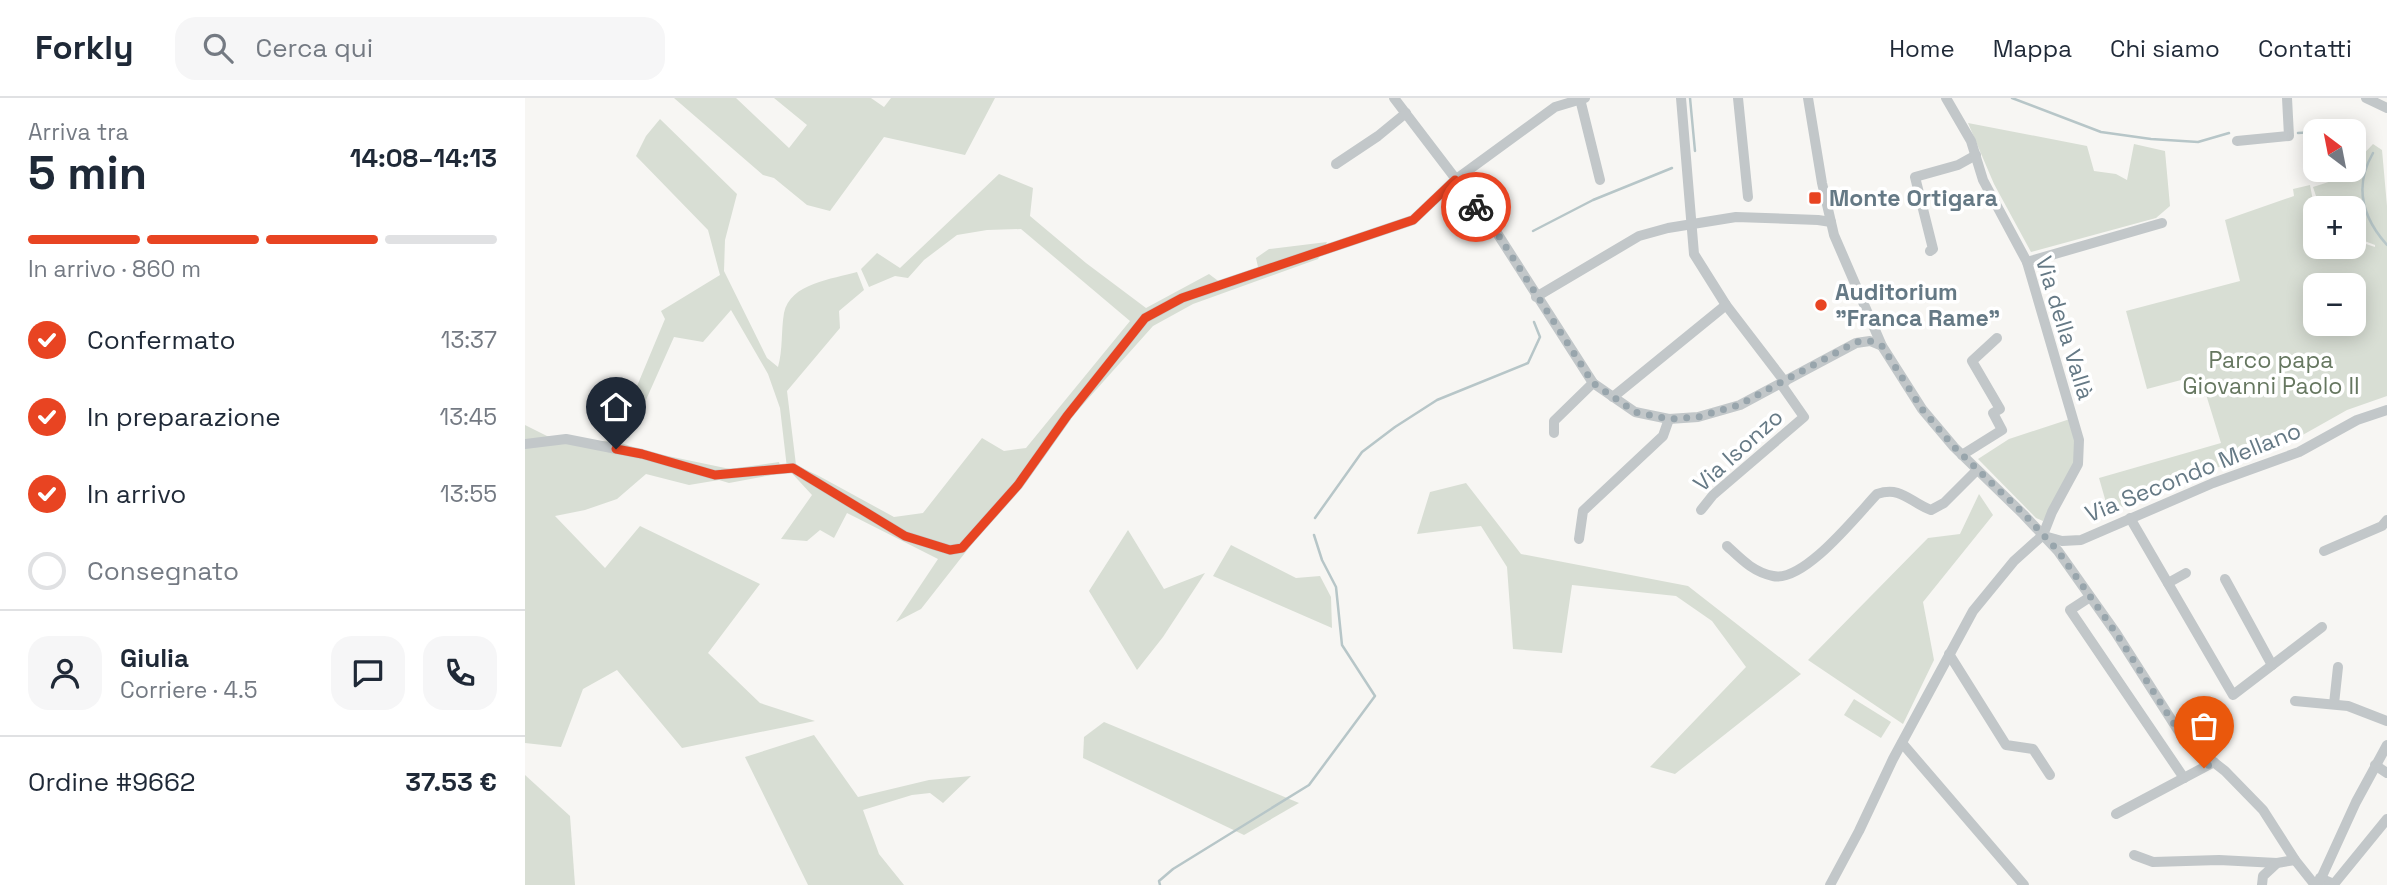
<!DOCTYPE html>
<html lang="it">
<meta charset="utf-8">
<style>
:root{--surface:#fff;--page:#f6f6f7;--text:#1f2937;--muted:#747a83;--line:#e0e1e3;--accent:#e84422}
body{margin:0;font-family:"Space Grotesk",sans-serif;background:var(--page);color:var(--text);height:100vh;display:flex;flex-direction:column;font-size:26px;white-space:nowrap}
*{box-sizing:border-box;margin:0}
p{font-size:23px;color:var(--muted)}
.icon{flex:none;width:38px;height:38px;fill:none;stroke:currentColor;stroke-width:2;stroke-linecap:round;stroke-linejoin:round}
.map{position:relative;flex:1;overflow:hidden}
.sheet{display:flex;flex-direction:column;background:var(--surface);width:525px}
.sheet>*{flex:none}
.needle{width:46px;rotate:328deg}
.tools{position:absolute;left:1778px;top:21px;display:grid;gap:14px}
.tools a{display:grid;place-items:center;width:63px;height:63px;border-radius:14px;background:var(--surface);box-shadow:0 4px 18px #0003;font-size:35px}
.pin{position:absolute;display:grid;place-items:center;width:60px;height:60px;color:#fff;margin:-72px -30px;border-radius:50% 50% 50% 0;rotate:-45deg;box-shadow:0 0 7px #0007}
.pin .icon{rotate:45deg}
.courier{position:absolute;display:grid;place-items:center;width:70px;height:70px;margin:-35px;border:5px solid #e84422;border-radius:50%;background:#fff;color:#222;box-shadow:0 2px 9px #0007}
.headline em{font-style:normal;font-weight:700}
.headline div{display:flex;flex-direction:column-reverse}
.headline{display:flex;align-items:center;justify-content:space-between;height:119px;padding:0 28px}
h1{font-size:46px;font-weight:700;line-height:52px}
.bar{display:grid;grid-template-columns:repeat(4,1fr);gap:10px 7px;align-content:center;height:84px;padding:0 28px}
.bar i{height:9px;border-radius:5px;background:var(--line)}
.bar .selected{background:var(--accent)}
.bar p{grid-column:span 4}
.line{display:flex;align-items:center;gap:18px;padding:0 28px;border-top:2px solid var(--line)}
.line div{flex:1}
.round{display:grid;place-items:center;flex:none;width:74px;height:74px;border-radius:21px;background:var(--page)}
ol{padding:0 28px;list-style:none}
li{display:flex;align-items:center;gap:21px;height:77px}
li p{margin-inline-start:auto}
li .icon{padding:7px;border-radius:50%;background:var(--accent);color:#fff;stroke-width:4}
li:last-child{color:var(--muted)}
li i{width:38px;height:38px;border:4px solid var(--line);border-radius:50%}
header{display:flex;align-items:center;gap:42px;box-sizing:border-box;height:98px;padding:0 35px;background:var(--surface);border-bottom:2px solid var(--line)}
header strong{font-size:33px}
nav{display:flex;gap:38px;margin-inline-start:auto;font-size:24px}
.search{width:490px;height:63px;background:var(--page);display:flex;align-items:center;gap:18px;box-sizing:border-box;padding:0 24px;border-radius:21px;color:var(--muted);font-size:26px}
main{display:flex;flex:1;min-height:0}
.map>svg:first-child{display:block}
.green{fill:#d8ded4;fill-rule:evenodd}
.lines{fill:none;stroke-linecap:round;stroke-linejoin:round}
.stream{stroke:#b7c6c8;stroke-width:2.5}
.minor{stroke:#c2c7c9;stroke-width:10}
.done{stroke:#98a5ac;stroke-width:7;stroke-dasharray:0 12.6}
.route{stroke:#e84422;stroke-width:9}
.poi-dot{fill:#e84422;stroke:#fff;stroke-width:2.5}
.labels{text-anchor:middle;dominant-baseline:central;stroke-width:7;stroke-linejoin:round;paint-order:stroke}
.poi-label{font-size:23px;font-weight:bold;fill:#657985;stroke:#fff;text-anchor:start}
.street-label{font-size:23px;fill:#657985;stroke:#fff}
.park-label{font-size:23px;fill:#667760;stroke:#fff}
</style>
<header>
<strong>Forkly</strong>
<div class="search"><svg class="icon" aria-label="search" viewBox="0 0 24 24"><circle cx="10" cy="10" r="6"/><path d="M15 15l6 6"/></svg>Cerca qui</div>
<nav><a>Home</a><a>Mappa</a><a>Chi siamo</a><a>Contatti</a></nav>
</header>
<main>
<section class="sheet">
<div class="headline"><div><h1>5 min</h1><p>Arriva tra</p></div><em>14:08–14:13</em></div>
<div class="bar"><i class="selected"></i><i class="selected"></i><i class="selected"></i><i></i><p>In arrivo · 860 m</p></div>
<ol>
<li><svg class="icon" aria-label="check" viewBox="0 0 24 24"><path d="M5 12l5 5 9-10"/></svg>Confermato<p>13:37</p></li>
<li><svg class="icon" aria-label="check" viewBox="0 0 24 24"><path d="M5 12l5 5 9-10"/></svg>In preparazione<p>13:45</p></li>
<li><svg class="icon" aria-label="check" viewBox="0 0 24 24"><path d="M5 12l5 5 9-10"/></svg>In arrivo<p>13:55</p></li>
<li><i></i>Consegnato</li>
</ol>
<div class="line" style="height:126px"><a class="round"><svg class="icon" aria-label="person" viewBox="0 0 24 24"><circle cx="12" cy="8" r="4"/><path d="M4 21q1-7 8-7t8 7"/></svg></a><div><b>Giulia</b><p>Corriere · 4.5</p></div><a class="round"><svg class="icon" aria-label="chat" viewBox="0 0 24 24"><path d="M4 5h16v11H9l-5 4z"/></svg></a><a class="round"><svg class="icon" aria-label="phone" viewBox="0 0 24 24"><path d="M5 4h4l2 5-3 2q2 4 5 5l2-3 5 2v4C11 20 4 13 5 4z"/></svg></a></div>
<div class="line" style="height:91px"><div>Ordine #9662</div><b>37.53 €</b></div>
</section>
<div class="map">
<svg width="1862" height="787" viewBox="0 0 1862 787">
<rect width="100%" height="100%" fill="#f7f6f3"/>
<!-- green -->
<g class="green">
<path d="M149,0H211L264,50L282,27L249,0H346L359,9L366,0H470L440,57L359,39L305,113L282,107L249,80L238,77Z"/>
<path d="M135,21L212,96L200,142L199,173L242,260L253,269C258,252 256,232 259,215C265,185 308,181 332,174L339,192L314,213L315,230L262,293L271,367L294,378L369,419L398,415L457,340L479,353L501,350L605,223L496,131L462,132L432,137L399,162L383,180L370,178L344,189L336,171L352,155L375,170L474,76L508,90L505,118L561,165L621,210L684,176L696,185L733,169L731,160L744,151L802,144L793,161L668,206L628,228L545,321L396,511L371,524L413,461L322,415L309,440L295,432L282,443L256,441L287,397L262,370L255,310L243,276L206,212L178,244L149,239L104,340L92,336L140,221L136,213L195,177L183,132L111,58L121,38Z"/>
<path d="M1443,25L1562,48L1569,73L1591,76L1602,82L1609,46L1640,53L1645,108L1631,120L1506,154L1469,86Z"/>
<path d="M1848,46L1857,52L1862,108V298L1822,312L1767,343L1660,381L1584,415L1574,380L1696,345L1675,277L1622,291L1601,213L1715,183L1700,122L1769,98L1768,91L1785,87L1790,113V149H1829V142L1850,149V147L1829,139V110H1795L1788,89L1813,81L1823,72H1829V66ZM1790,187H1829V226H1790Z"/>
<path d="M1545,321L1551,344L1550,365L1518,423L1511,420L1453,361L1484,341Z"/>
<path d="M0,327L22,338L70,344L88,342L119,353L205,371L254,364L257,375L204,385L194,382L164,387L121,376L92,401L60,412L30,418L80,470L115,428L235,486L183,555L235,605L290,623L157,650L92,572L58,591L36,649L0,645Z"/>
<path d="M941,385L996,456L1163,488L1276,576L1150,676L1125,669L1221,569L1187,523L1151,498L1047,487L1037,555L988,551L982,469L956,428L892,436L905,394Z"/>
<path d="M1454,396L1468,417L1398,504L1409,562L1378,626L1283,562L1403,440L1435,436Z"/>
<path d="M603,432L639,491L680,475L638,539L612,572L564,493Z"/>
<path d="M706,447L771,480L795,478L806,499L807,530L688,478Z"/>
<path d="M1329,601L1366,624L1356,640L1319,617Z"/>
<path d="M579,624L750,695L774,705L719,737L558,660L559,639Z"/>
<path d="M289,637L333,699L404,682L446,678L418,705L405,695L387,697L338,712L354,756L379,787H283L220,659Z"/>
<path d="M0,677L45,718L50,787H0Z"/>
</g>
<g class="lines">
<!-- stream -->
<g class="stream">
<path d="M1165,0L1170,53"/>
<path d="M1487,0L1576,34L1626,41L1673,44L1704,35"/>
<path d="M1796,33H1813"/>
<path d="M1773,35L1790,34"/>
<path d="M1848,55C1829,88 1837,119 1862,147"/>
<path d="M1008,133L1068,102L1147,70"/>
<path d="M790,420L837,354L870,329L912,302L1003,265L1015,239L1009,224"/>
<path d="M635,787L634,783L648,771L784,687L850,598L817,547L811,489L797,462L789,437"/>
</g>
<!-- minor -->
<g class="minor">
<path d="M869,0L972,135L1068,285L1110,314L1144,321L1173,319L1215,307L1331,245L1345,243L1357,248"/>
<path d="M1156,0L1169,156L1201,207L1260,284"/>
<path d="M1213,0L1223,99"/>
<path d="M1283,0L1297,85L1309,137L1357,248L1397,311L1429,349L1498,416L1533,453L1591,535L1658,640L1700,673L1738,712L1770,762L1790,787"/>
<path d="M1841,0L1862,10"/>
<path d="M1055,1L1075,82"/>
<path d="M1712,43L1764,38L1762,0"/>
<path d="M811,66L853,38L881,15"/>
<path d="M1405,153L1408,151L1390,79L1433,67L1451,57"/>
<path d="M1502,164L1637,125"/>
<path d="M1011,199L1114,138L1143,130L1211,119L1293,122L1306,124"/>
<path d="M1088,299L1201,207"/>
<path d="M1029,335V323L1068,285"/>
<path d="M0,346L41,341L117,356L190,377L268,370L380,438L425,452L437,450L493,387L542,318L620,220L657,200L888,122L930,82L1030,9L1060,0"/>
<path d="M1437,357L1477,332L1468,315L1475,311L1447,263L1472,240"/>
<path d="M1176,412L1188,397L1279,319L1256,286"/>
<path d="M1605,420L1708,597L1797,529"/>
<path d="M1519,438L1537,443L1556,442L1688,385L1774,354L1832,322L1862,312"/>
<path d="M1054,441L1058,413L1138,338L1144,321"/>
<path d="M1202,448C1216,461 1228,474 1248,478C1279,485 1332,417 1352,396C1377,388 1384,404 1406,412L1419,405L1452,372"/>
<path d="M1799,453L1857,428L1862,422"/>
<path d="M1700,481L1747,567"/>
<path d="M1643,485L1661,475"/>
<path d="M1565,499L1545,512L1659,680"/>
<path d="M1424,556L1481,647L1508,651L1525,677"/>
<path d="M1770,603L1823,608L1862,623"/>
<path d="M1809,606L1813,569"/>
<path d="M1377,645L1499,787"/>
<path d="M1850,667L1862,675"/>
<path d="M1591,716L1689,664"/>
<path d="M1609,757L1628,764L1694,762L1752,765"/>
<path d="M1795,780L1809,786L1862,721"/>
<path d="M1305,787L1334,733L1368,661L1448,513L1489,463L1518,437L1527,414L1553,366L1554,342L1502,164L1458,82L1446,43L1421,0"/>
<path d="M1737,787L1738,778L1752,765L1770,762"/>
<path d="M1793,787L1831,704L1862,647"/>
</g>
</g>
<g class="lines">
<!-- done -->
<path class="done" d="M951,109L972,135L1068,285L1110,314L1144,321L1173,319L1214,307L1331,244L1345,243L1357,248L1397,311L1429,349L1499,416L1533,453L1591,535L1658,640L1689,664L1679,670"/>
<!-- route -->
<path class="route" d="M91,351L117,356L190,377L268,370L380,438L425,452L437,450L493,387L542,318L620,220L657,200L888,122L930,82L951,109"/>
</g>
<!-- markers -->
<g class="poi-dot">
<rect x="1283" y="93" width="14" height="14" rx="3.5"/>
<circle cx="1296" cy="207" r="7"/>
</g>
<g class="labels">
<!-- poi labels -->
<g class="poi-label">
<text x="1304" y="100">Monte Ortigara</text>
<text x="1310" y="194">Auditorium<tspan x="1310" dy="26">"Franca Rame"</tspan></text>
</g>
<!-- street labels -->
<g class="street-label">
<text transform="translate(1540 230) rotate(73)">Via della Vallà</text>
<text transform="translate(1213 352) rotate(-42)">Via Isonzo</text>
<text transform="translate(1668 374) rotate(-22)">Via Secondo Mellano</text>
</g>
<!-- park labels -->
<g class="park-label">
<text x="1746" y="262">Parco papa<tspan x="1746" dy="26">Giovanni Paolo II</tspan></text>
</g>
</g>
</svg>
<div class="tools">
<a><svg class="needle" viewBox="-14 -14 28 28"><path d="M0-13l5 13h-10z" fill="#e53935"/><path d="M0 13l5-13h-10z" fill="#747a83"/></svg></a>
<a>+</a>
<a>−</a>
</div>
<div class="pin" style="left:1679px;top:670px;background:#ea580c"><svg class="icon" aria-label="bag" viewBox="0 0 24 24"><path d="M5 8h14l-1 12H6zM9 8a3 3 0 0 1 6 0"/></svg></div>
<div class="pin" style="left:91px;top:351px;background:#1f2937"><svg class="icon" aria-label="home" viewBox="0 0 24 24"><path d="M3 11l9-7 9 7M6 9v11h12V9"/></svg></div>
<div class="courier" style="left:951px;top:109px"><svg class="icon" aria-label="bike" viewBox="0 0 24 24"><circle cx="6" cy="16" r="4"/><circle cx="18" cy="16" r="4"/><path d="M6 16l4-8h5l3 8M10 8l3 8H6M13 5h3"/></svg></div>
</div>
</main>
